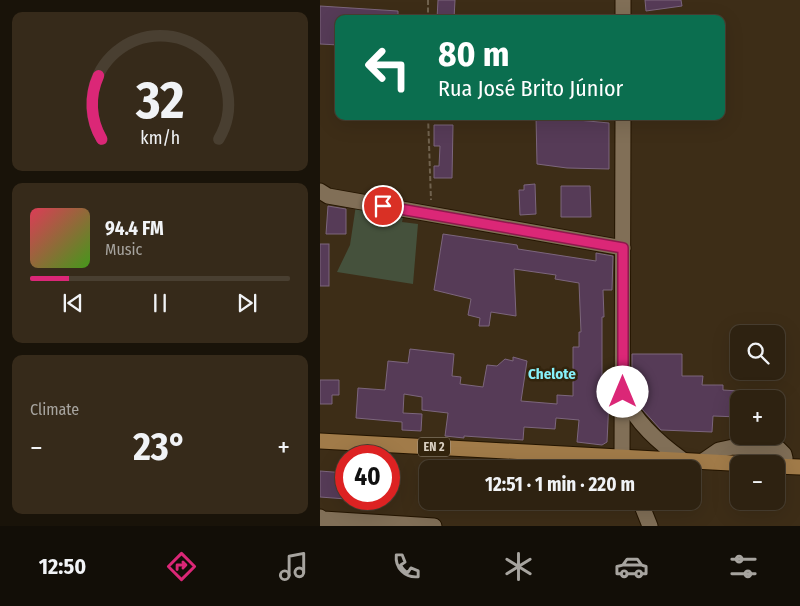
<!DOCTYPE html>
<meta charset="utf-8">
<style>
:root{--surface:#2e2211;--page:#362a1a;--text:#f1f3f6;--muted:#a7a49f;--line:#493f31;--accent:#db2777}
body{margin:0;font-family:"Fira Sans Condensed",sans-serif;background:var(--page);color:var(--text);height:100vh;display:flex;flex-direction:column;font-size:19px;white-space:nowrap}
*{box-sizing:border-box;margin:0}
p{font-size:16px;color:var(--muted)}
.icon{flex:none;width:28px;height:28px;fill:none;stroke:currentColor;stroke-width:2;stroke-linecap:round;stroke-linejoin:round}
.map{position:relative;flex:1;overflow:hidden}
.side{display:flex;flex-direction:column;gap:12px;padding:12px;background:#191309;width:320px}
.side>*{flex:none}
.top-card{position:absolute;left:15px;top:15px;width:390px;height:105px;border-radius:10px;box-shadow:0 5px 20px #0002,0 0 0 1px var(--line);background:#0b6e4f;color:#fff;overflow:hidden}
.tools{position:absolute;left:410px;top:325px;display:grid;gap:10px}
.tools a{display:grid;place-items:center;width:55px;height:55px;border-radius:10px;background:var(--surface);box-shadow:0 5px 20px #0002,0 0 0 1px var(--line);font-size:25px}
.speed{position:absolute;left:15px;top:445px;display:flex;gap:10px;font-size:25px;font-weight:700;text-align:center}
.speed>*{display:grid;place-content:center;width:65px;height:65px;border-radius:50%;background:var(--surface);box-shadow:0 5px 20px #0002,0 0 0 1px var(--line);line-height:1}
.speed .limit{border:8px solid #d22;background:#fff;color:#111}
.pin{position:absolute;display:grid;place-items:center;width:42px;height:42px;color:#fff;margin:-21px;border:2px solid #fff;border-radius:50%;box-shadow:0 1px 5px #0007}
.me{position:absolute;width:55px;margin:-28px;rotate:0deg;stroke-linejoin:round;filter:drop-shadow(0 0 4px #0008)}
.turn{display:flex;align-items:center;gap:18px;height:105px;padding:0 20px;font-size:22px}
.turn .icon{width:65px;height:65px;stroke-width:2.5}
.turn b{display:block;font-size:35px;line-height:42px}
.big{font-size:38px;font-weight:700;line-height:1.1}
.side .tile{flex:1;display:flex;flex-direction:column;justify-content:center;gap:8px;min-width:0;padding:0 18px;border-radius:10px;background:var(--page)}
.side .dial{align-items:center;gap:0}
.dial svg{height:130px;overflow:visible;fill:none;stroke:var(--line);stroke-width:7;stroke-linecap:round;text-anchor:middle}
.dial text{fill:var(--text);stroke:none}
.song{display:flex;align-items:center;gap:15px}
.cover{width:60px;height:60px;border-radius:8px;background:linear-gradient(135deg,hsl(350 70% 55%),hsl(100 70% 35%))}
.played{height:5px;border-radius:2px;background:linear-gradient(90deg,var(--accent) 15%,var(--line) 15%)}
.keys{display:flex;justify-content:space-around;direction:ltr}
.heat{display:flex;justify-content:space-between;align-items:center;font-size:28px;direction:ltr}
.trip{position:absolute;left:99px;top:460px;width:282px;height:50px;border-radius:10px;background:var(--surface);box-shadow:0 5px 20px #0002,0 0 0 1px var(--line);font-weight:700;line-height:50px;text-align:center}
.tabs{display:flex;height:80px;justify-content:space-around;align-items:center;background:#120e07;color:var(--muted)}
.tabs .icon{width:35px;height:35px}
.tabs .selected{color:var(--accent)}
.tabs b{font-size:22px;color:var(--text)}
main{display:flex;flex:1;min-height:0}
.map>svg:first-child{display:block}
</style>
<main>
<section class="side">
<div class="tile dial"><svg viewBox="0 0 100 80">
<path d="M14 69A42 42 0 1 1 86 69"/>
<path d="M14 69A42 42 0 0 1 12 30" stroke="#db2777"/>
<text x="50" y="56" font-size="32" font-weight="700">32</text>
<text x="50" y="72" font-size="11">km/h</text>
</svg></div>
<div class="tile">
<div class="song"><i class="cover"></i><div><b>94.4 FM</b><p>Music</p></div></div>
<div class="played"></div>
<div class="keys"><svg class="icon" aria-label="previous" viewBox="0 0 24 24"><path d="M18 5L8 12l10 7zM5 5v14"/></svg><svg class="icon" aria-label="pause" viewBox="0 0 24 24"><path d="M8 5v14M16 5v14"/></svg><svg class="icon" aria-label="next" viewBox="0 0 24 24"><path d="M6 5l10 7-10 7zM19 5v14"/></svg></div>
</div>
<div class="tile"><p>Climate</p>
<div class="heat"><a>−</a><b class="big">23°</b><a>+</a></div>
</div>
</section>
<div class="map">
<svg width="480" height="526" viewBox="0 0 480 526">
<rect width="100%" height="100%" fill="#3d2d17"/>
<!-- green -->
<polygon fill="#45513c" points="36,205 84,213 82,222 98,224 93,284 17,272 30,245"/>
<!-- building -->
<g fill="#563b57" stroke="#7c667d">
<polygon points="118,0 135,0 134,19 117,19"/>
<polygon points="325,0 361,0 362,6 326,11"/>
<polygon points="0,6 78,11 78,19 19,19 19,45 0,44"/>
<polygon points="216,116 289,123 289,169 247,168 217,164"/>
<polygon points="114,125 133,125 132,178 114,178 114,166 119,166 120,146 114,146"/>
<polygon points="215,184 216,214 200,215 199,190 204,190 204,185"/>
<polygon points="241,186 270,186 271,217 241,217"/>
<polygon points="8,206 26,209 26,234 6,234"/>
<polygon points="123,234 197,245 198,249 276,261 276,253 293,256 292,290 283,290 284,317 282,317 282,400 289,400 287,442 282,445 257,442 259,420 236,418 235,429 204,427 203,440 144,436 144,438 125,436 128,413 102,410 102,397 84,394 83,413 102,414 101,431 82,430 82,422 36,418 38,388 65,390 68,361 88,363 90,349 134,354 132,376 141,377 140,384 163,387 167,365 177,366 185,359 193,361 193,357 207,361 201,401 237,404 237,395 253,396 253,347 259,347 259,332 261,332 259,283 235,279 236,275 194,269 196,316 171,312 169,326 159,326 160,318 148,315 151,299 114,290"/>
<rect x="0" y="244" width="9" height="42"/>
<polygon points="312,354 362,354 362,376 383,376 382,385 403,385 403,390 419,391 419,417 393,416 392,432 341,430 322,409 312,391"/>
<polygon points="0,380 19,380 19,395 12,395 12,404 0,404"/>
<polygon points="0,471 26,473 26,499 0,497"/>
</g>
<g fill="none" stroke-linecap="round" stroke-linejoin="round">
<!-- minor casing -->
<g stroke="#241501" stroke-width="17">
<g id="minor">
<polyline points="303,0 303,19"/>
<polyline points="303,116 302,458 306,469"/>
<polyline points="0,191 8,196 303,248"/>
<path d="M 304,396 C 316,423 339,443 363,460"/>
<polyline points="383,461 399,450 413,447 458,448 464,454 465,458 458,466"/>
<polyline points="320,501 330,526"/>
<polyline points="0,517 3,519 114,526"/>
</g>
</g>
<!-- major casing -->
<g stroke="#241501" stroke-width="17">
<g id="major">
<polyline points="0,441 429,464"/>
<polyline points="456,466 480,467"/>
</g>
</g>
<!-- path -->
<g stroke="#70624e" stroke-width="2" stroke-dasharray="5 2.5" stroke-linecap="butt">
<polyline points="108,0 108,19"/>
<polyline points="108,116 111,200"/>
</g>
<!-- minor -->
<use href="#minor" stroke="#816f57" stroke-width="15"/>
<!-- major -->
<use href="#major" stroke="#a17b49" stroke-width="15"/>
</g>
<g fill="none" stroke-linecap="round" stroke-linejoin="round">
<!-- route casing -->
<g stroke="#8e194d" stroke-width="12">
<polyline id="route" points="63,206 303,248 303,392"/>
</g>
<!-- route -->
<use href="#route" stroke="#db2777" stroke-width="9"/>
</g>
<g text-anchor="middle" stroke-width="5" stroke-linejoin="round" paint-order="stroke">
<!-- shield labels -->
<rect fill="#33240d" stroke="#a89c8c" stroke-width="1" x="98" y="437.5" width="32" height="19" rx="4"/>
<g font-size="12" font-weight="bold" fill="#dad0c2">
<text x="114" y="451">EN 2</text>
</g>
<!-- neighbourhood labels -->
<g font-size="15" font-weight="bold" fill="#86f1fa" stroke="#33240d">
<text x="232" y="379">Chelote</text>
</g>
</g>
</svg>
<div class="tools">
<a><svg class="icon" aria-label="search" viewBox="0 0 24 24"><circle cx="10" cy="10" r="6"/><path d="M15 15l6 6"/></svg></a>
<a>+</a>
<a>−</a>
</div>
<div class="speed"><div class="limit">40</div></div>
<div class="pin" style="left:63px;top:206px;background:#d93025"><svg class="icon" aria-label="arrive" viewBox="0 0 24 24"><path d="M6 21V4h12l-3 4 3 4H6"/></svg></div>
<svg class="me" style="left:303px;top:392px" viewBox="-20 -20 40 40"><circle r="19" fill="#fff"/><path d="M0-13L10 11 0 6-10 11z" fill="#db2777"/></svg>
<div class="trip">12:51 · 1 min · 220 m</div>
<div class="top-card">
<div class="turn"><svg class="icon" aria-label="left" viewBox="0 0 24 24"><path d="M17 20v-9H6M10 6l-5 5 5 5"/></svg><div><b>80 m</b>Rua José Brito Júnior</div></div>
</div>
</div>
</main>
<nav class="tabs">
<b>12:50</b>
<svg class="icon selected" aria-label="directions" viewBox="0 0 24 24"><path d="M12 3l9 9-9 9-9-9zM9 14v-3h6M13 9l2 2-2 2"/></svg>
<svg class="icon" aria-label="music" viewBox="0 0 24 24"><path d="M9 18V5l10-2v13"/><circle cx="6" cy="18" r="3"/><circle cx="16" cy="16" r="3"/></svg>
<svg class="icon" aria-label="phone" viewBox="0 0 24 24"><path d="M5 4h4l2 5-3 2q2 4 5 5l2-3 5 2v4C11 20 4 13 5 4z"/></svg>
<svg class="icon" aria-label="climate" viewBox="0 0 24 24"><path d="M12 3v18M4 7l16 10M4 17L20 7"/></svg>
<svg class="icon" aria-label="car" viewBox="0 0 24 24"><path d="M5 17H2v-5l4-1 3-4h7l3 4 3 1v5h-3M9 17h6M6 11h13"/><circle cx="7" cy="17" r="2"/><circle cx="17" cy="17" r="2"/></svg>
<svg class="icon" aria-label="filters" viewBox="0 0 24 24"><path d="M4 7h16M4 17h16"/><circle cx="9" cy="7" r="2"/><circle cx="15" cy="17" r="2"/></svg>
</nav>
